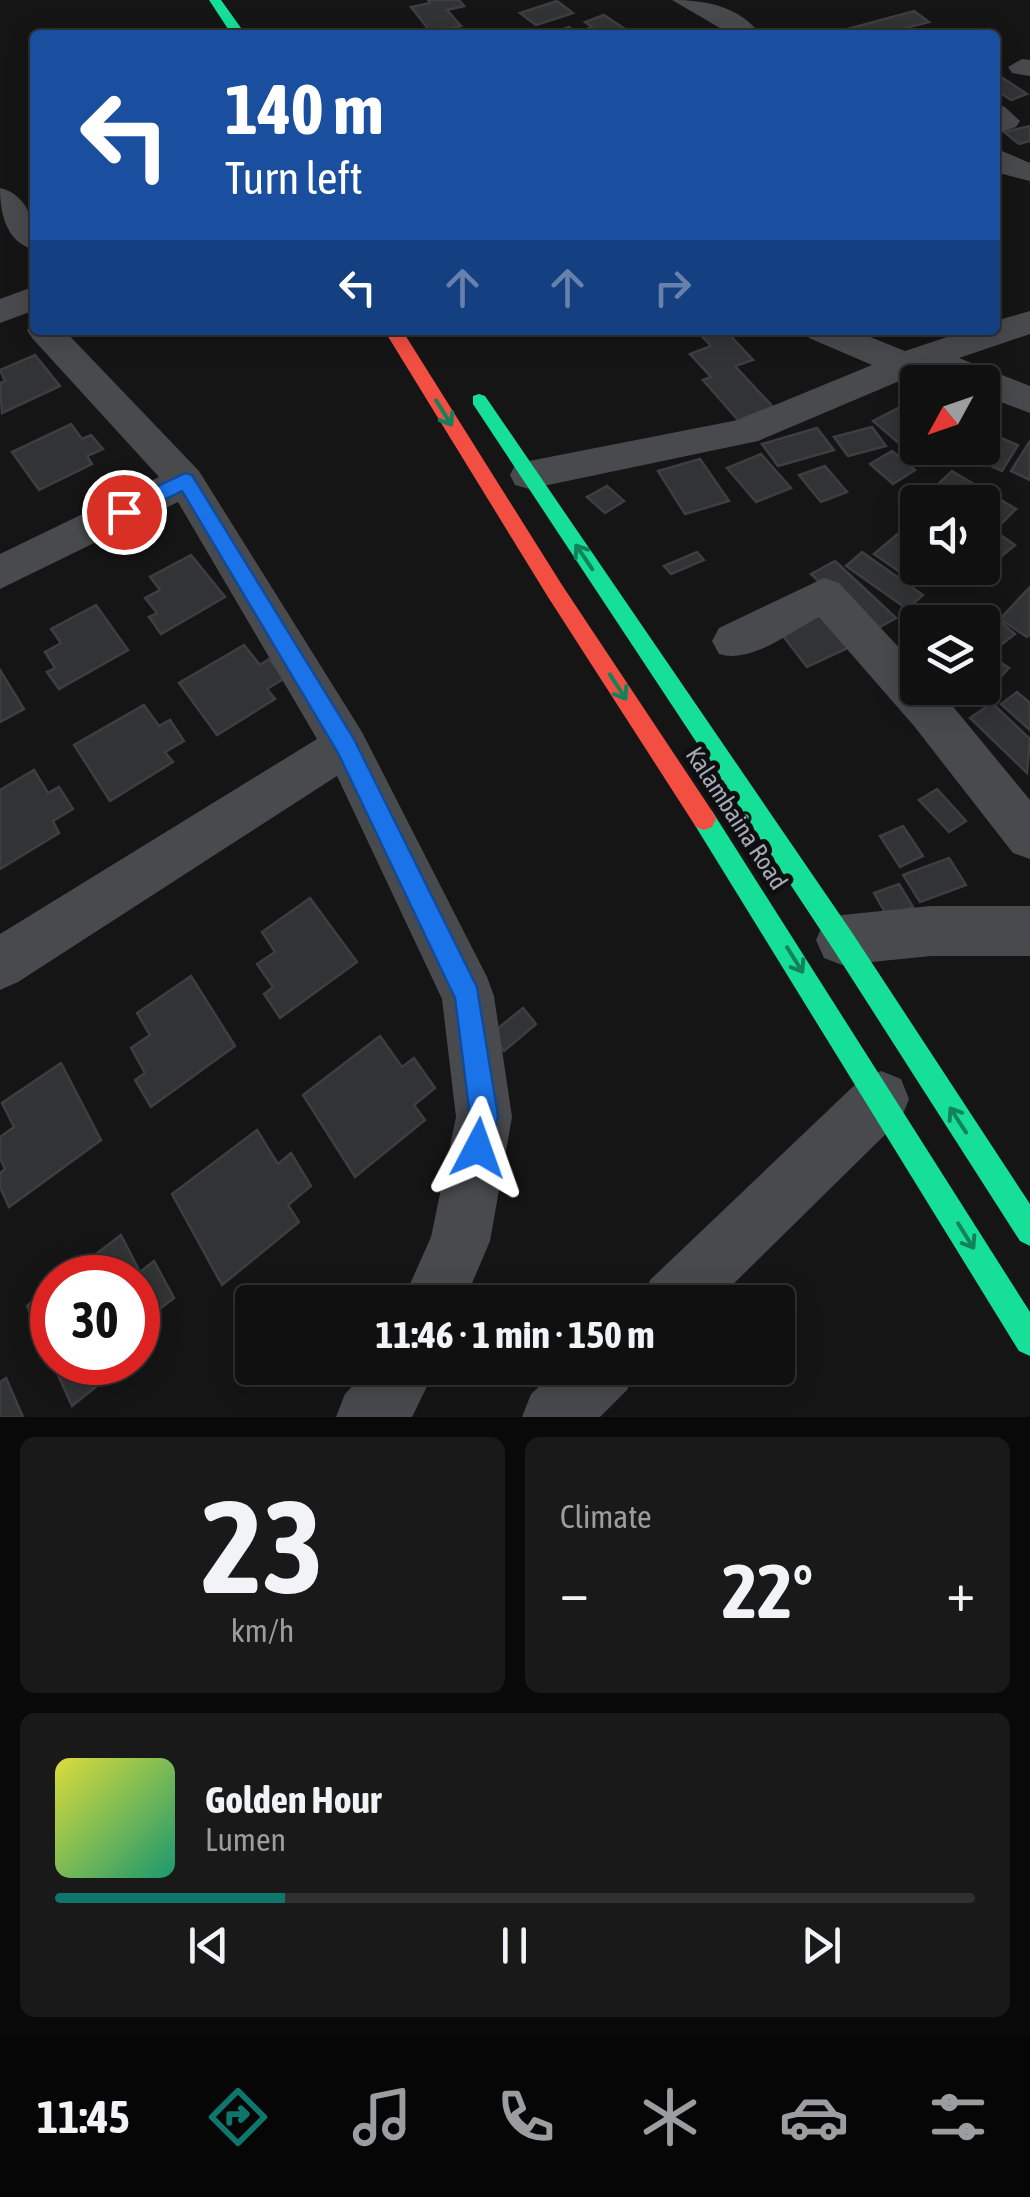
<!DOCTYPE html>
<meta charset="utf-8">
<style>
:root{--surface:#101010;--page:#191919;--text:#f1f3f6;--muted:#9c9d9f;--line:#303030;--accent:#0f766e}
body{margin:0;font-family:"Asap Condensed",sans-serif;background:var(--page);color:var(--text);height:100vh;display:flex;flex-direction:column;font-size:38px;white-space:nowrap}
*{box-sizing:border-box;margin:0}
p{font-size:32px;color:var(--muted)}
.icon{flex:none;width:55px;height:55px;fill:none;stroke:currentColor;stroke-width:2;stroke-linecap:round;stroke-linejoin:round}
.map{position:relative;height:1417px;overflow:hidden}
.panel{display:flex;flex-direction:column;gap:20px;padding:20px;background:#090909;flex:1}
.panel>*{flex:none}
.guide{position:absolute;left:30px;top:30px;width:970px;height:305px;border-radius:10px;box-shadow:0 5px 25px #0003,0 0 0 2px var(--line);background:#1a4fa0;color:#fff;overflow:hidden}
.needle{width:65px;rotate:230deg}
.tools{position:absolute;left:900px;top:365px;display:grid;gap:20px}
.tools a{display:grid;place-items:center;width:100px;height:100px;border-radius:10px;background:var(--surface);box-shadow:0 5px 25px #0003,0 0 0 2px var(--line);font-size:50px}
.speed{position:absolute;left:30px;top:1255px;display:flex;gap:20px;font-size:50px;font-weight:700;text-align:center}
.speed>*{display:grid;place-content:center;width:130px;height:130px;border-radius:50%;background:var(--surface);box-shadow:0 5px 25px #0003,0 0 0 2px var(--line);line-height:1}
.speed .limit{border:15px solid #d22;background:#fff;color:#111}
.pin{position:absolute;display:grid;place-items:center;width:85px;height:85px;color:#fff;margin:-42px;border:5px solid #fff;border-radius:50%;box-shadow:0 2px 10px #0007}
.me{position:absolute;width:110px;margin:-55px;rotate:4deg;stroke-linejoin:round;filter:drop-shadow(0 0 8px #0008)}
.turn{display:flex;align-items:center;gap:35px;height:210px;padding:0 30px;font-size:45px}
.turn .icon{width:130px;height:130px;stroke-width:2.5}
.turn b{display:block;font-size:70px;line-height:85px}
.lanes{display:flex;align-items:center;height:95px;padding:0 30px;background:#0003;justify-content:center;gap:50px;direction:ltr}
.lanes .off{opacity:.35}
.big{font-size:75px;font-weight:700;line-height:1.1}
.panel .widget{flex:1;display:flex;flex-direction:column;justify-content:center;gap:15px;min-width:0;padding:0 35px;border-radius:15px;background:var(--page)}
.panel .dial{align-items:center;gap:0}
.dial b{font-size:130px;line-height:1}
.song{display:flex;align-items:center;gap:30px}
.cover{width:120px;height:120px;border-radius:15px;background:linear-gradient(135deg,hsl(60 70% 55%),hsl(160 70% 35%))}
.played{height:10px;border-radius:5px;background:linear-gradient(90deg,var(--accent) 25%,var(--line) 25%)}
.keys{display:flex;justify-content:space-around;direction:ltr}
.heat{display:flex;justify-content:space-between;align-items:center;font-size:55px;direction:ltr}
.panel .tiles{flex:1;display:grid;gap:20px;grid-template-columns:1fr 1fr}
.widget:last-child{grid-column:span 2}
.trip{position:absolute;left:235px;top:1285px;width:560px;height:100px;border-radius:10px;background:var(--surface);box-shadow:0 5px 25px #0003,0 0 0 2px var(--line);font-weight:700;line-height:100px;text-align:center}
.menu{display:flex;height:160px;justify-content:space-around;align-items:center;background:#060606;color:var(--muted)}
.menu .icon{width:70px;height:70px}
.menu .current{color:var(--accent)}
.menu b{font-size:45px;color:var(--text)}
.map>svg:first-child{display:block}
</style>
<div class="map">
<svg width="1030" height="1417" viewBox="0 0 1030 1417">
<rect width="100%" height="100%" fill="#151515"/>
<!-- building -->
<g fill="#323335" stroke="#3e3e41" stroke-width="2.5">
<polygon points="428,0 459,0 464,6 447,10 461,26 443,30 447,35 433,35 411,7 430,3"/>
<polygon points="557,1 573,13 536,25 520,13"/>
<polygon points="914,11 929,22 879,35 846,35 840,31"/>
<polygon points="604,15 634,35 565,35 559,31 569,27 577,33 592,27 585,22"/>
<polygon points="995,73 1027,94 1011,100 995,89"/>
<polygon points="1030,126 1030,141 1019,144 1004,132"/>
<polygon points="696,330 725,330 753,360 735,366 773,407 738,420 703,380 711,377 690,354 711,346"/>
<polygon points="35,355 60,386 2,413 0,383 5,381 0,370"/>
<polygon points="912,401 918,406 918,436 901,445 873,421"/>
<polygon points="71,424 82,439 91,435 103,449 87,456 92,464 39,490 12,452"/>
<polygon points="872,427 886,446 848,456 834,437"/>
<polygon points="817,428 834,450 778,466 762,444"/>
<polygon points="982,430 1018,445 1002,471 961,453 964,448 982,448"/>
<polygon points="1030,441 1030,480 1011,471"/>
<polygon points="892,451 915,470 893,484 870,464"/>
<polygon points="761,454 791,488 756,502 727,468"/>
<polygon points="700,459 729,501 685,514 658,471"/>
<polygon points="825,466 847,492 821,502 799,475"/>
<polygon points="952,471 1016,509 998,527 982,517 982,502 959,502 934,488"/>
<polygon points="607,486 624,501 605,513 587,497"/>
<polygon points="912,522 918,526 918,550 909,556 918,568 907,577 874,554"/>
<polygon points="992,529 1015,545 991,565 982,559 982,536"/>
<polygon points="697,552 704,560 671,574 664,566"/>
<polygon points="862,552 923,595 907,609 846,566"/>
<polygon points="191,555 225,597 161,634 149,617 157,613 145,598 160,590 150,577"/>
<polygon points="835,561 896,618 871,632 811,574"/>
<polygon points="1030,587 1030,634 1027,637 1000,619"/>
<polygon points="96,605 128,650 59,689 47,672 55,668 45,652 61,643 51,629"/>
<polygon points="823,614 850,647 807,667 780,632"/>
<polygon points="998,620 1015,634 993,651 982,643 982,632"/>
<polygon points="244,645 260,665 269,659 285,678 267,689 275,699 217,735 179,683"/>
<polygon points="982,650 1009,668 976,703 953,688 982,688"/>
<polygon points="0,670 24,709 0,722"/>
<polygon points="1017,692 1030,703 1030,730 1001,704"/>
<polygon points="992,703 1030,739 1027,773 970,718"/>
<polygon points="144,705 159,726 170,720 184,741 165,752 173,762 110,801 74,745"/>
<polygon points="34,770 48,793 59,787 73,809 53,821 59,833 0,869 0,790"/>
<polygon points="937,789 966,821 949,832 919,800"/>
<polygon points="903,826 923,856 900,867 880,836"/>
<polygon points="949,858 966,885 920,902 903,875"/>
<polygon points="899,884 913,907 887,916 874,893"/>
<polygon points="310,898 357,962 280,1018 264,994 273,987 257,964 275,952 262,932"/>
<polygon points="191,976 235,1046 151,1107 135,1080 145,1073 131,1048 150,1035 137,1013"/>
<polygon points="523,1008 536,1024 504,1051 491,1034"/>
<polygon points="380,1036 402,1067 414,1058 435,1088 414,1105 425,1120 355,1177 303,1095"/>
<polygon points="61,1063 101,1140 9,1207 0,1187 0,1173 5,1169 0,1158 0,1137 14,1127 2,1103"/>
<polygon points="257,1130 278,1164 291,1153 311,1186 288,1205 299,1222 222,1285 172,1194"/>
<polygon points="121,1235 140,1272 154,1261 174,1298 148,1318 158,1337 138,1354 138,1278 65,1278"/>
<polygon points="52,1287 52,1362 127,1362 72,1406 27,1306"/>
<polygon points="6,1378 23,1417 0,1417 0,1382"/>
</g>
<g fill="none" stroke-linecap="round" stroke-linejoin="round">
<!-- street -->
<g fill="#494a4e" fill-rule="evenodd">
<path d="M 672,0 C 706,0 739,6 761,35 L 732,35 Z"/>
<polygon points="1022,59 1030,60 1030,76 1012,73 1008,67"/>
<polygon points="995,104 1005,107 1020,121 1016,127 995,134"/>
<polygon points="995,148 1030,163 1030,181 995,172"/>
<path d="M 0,188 C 29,195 35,224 35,250 C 6,243 0,213 0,188 Z"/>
<polygon points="35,286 35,310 0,323 0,299"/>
<polygon points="1030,311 1030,334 959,358 1030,386 1030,413 982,395 982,382 952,382 923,371 758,441 529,489 515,485 510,475 515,465 529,461 738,420 872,365 809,338 804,330 853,330 905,351 968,330 995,330 995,321"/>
<polygon points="35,321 35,330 64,330 199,471 362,732 487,977 494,996 512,1117 490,1241 464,1302 402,1302 431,1237 456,1117 442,999 337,776 18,982 0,990 0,934 317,739 178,502 0,589 0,554 159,477 32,338 27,330"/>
<path d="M 824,578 L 839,583 L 918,668 L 918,688 L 936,688 L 946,698 L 1030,800 L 1030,859 L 1013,853 L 914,726 L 819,617 C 790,632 751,664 719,654 L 712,641 L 719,628 Z"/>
<polygon points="931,906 1030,906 1030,956 931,956 842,965 824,958 816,940 824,922 842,915"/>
<polygon points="881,1071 901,1079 909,1099 901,1119 715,1302 642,1302 650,1280 861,1079"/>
<polygon points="370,1368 436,1368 412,1417 336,1417 345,1394"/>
<polygon points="560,1368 637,1368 627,1390 600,1417 522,1417 531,1394"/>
</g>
<!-- fast -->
<g fill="#16e098" fill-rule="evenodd">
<polygon points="209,0 221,0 246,35 232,35"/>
<polygon points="479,394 485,396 851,931 1030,1204 1030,1246 1020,1241 833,949 473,404 473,396"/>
<polygon points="704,808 712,811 1030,1312 1030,1356 1019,1351 696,827 692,819 696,811"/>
</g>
<!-- jam -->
<polygon fill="#f24e42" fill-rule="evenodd" points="384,330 402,330 562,585 712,811 716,819 712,827 704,830 696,827 548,597"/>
</g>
<!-- one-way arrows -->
<defs><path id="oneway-shaft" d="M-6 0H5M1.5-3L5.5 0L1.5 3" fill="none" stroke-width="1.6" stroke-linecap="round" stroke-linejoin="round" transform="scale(2.5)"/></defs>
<g stroke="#13825b">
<use href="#oneway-shaft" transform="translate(444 413) rotate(58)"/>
<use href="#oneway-shaft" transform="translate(584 557) rotate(-124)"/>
<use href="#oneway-shaft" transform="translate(618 687) rotate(57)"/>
<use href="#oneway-shaft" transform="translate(795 960) rotate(58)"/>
<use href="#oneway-shaft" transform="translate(958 1120) rotate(-123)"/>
<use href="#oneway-shaft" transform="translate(966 1236) rotate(58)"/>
</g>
<!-- route -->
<polygon fill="#1a73e8" stroke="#114b97" stroke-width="2.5" points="185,473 192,475 354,739 477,987 498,1116 488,1158 478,1162 468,1158 464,1148 470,1116 455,998 338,753 182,491 124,519 113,512 116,506"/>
<g text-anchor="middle" stroke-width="10" stroke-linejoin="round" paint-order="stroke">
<!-- street labels -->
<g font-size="25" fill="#a6a9b6" stroke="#0f0f11">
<text transform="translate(737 818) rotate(57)" y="9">Kalambaina Road</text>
</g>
</g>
</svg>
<div class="tools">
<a><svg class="needle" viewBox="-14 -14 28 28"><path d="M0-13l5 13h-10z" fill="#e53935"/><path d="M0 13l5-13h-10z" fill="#9c9d9f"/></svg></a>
<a><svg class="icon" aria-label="sound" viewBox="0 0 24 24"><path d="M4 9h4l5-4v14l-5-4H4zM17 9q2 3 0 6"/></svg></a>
<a><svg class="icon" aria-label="layers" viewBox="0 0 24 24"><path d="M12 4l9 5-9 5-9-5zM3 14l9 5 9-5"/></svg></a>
</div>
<div class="speed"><div class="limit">30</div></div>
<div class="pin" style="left:124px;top:512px;background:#d93025"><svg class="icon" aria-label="arrive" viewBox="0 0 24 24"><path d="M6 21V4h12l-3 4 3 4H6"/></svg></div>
<svg class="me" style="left:478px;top:1148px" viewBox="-20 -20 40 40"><path d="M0-17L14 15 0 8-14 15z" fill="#1a73e8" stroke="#fff" stroke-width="4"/></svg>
<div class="trip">11:46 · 1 min · 150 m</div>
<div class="guide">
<div class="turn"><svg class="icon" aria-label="left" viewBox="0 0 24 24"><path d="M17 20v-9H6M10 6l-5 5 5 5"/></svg><div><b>140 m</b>Turn left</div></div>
<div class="lanes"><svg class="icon" aria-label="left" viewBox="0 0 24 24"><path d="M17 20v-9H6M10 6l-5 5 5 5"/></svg><svg class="icon off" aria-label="ahead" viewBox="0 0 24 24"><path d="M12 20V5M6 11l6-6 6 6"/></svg><svg class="icon off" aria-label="ahead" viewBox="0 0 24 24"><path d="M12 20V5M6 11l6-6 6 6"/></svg><svg class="icon off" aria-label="right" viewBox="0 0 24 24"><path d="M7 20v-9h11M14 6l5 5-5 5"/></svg></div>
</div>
</div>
<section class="panel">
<div class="tiles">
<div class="widget dial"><b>23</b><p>km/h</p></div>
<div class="widget"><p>Climate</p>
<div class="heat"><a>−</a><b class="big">22°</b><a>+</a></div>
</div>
<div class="widget">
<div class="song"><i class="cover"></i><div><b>Golden Hour</b><p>Lumen</p></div></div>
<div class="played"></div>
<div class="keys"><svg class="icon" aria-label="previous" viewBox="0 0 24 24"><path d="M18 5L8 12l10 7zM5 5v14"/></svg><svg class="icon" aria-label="pause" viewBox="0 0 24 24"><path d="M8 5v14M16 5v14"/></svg><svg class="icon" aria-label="next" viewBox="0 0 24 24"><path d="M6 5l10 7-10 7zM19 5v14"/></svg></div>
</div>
</div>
</section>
<nav class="menu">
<b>11:45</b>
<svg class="icon current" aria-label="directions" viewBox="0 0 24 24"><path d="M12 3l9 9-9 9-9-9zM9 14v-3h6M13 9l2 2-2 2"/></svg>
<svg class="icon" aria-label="music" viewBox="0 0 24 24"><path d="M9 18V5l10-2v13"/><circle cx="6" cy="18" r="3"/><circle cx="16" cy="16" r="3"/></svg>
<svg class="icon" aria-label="phone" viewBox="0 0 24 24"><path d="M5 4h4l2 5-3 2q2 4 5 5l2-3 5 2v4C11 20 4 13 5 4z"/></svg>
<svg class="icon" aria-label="climate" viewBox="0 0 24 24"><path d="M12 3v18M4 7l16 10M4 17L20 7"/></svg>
<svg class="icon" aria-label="car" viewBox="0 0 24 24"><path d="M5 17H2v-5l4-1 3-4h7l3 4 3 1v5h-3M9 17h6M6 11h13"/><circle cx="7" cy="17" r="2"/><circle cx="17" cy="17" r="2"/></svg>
<svg class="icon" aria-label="filters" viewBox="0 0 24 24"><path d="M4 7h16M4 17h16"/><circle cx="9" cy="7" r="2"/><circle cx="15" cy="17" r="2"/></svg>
</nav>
